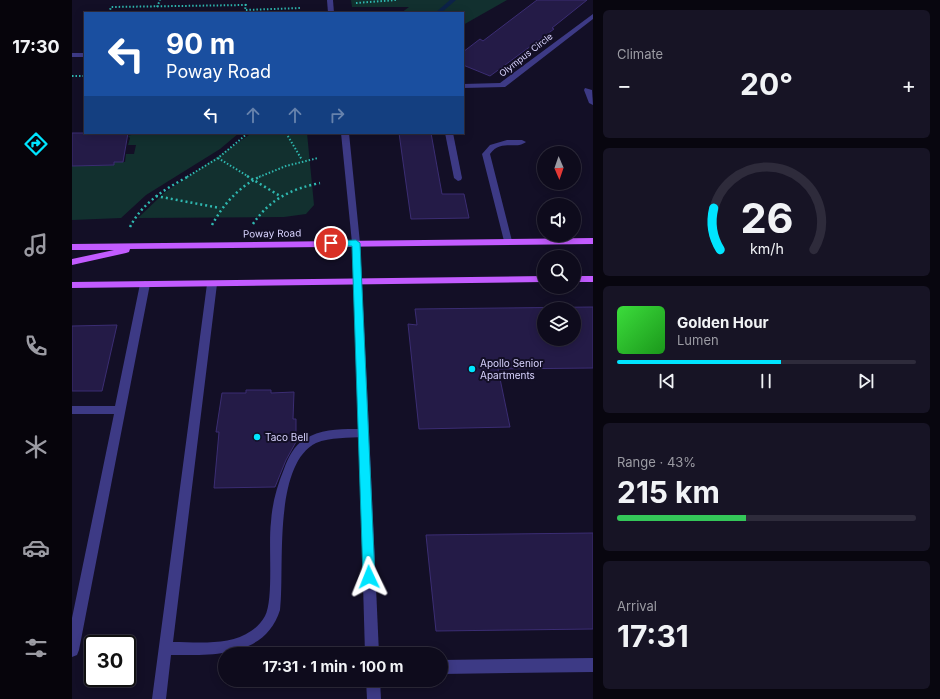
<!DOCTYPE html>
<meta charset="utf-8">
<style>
:root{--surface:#0e0b1c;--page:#171425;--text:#f1f3f6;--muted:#9b9ba3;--line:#2e2b3b;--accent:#00e5ff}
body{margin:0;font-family:Inter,sans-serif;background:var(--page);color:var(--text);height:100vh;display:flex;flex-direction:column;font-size:15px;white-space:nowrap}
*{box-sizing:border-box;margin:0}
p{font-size:13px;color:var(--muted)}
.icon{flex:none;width:22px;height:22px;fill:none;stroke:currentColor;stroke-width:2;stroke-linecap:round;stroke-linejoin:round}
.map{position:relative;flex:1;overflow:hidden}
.panel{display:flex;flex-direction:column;gap:10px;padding:10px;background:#08060f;width:347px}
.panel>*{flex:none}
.hud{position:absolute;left:12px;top:12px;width:380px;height:122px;border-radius:0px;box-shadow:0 2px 10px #0003,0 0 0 1px var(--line);background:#1a4fa0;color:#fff;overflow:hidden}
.needle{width:26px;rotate:178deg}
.fabs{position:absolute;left:465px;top:146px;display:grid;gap:8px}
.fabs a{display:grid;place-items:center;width:44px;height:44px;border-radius:50%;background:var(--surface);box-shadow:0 2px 10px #0003,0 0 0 1px var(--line);font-size:20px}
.speed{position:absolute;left:12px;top:635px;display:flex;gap:8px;font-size:20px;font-weight:700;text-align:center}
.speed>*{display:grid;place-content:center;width:52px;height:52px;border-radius:50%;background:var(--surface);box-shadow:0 2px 10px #0003,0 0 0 1px var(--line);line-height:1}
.speed .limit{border:2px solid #111;border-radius:6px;background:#fff;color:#111}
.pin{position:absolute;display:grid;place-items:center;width:34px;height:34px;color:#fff;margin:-17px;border:2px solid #fff;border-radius:50%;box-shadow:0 1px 4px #0007}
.me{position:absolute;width:44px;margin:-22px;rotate:358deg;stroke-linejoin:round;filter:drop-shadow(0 0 3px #0008)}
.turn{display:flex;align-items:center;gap:14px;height:84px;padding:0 16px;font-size:18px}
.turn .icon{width:52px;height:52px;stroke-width:2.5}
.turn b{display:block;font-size:28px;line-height:34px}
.lanes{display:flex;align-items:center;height:38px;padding:0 16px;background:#0003;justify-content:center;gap:20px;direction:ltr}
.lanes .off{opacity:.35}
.big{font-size:30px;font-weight:700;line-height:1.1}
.panel .widget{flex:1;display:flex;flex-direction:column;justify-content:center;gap:6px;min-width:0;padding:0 14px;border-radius:6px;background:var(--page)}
.panel .dial{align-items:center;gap:0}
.dial svg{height:104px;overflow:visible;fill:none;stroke:var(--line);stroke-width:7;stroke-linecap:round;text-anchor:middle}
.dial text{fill:var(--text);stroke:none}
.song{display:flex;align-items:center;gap:12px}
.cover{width:48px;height:48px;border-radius:6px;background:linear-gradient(135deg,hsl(120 70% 55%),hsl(120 70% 35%))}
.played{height:4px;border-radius:2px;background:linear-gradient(90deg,var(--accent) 55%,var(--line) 55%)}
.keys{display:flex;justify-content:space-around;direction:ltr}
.heat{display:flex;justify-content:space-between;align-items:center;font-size:22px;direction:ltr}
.charge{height:6px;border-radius:3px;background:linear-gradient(90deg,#34c759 43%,var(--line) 0)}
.trip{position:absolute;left:146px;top:647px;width:230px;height:40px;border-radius:20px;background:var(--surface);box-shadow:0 2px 10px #0003,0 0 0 1px var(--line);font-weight:700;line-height:40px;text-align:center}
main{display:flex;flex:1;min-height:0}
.dock{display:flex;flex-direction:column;width:72px;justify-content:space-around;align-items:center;background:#06040b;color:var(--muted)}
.dock .icon{width:28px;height:28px}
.dock .active{color:var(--accent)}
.dock b{font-size:18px;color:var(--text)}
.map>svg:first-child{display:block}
</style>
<main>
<nav class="dock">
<b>17:30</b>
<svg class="icon active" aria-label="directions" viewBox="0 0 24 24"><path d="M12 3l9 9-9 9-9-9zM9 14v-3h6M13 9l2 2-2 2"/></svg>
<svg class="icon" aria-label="music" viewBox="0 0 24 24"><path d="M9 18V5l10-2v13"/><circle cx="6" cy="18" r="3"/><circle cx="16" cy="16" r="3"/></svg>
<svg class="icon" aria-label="phone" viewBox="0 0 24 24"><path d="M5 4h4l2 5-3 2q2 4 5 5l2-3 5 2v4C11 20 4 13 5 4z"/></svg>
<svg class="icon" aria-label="climate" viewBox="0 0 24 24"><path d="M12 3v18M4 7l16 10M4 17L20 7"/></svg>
<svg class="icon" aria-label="car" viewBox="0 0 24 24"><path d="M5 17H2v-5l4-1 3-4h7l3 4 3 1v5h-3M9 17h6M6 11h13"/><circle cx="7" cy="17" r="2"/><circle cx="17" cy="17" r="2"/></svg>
<svg class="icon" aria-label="filters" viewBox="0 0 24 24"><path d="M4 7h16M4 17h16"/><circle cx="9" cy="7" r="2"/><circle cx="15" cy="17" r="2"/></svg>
</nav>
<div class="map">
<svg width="521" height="699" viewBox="0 0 521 699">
<rect width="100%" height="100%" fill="#130f26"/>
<!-- green -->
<g fill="#12302f">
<polygon points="279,0 435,0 391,25 391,13 329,13 337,7 280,7"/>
<polygon points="66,133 167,133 148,149 74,195 49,218 0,220 0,166 42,165 42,162 53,162 54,154 62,154 64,145 56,145 58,138 56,136"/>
<polygon points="180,133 235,133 242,205 234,214 212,217 66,218 92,193"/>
</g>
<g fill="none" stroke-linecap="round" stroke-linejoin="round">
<!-- stream -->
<polygon fill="#0c2248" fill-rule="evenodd" points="378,0 384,0 369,13 363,13"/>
</g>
<!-- building -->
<g fill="#241b47" stroke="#3b2d73" fill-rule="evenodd">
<polygon points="465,0 515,0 480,28 482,29 418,76 391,65 391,52 408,39 411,41"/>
<polygon points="0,133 56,133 51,162 42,162 42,165 0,166"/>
<polygon points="327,133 359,133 370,194 392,194 397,218 339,219"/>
<path d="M 521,307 L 521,368 L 426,369 L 438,427 L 347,429 L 336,324 L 345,325 L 343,309 ZM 472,309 L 502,309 L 502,339 L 472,339 Z"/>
<polygon points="45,325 30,391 0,391 0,326"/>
<polygon points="174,390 199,390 199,393 222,392 221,419 224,419 224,442 214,460 203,487 142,488 147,432 144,432 150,393 174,393"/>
<polygon points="521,533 521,629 364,631 354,535"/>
</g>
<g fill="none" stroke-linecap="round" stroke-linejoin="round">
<!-- path-far1 -->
<g stroke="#2fb8b0" stroke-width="2" stroke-dasharray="1.5 2" stroke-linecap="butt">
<polyline points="284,3 324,0"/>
<polyline points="174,4 173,10 229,8"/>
<polyline points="85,7 88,0"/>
<polyline points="37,13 39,7 174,5"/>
<polyline points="0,76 13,76"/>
<polyline points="214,133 230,160"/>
<polyline points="146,158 177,177"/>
<polyline points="115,177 146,158 176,133"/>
<polyline points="187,177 214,166 246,158"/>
</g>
<!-- path -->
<g stroke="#2fb8b0" stroke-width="2.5" stroke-dasharray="2 3" stroke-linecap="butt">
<polyline points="175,176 208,196"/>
<polyline points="84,196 148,208"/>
<path d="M 181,224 C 198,199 219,189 248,183"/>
<path d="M 140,225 C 152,203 167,187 189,176"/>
<path d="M 58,227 C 71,202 93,189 117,176"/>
</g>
<!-- service -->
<g fill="#3d3a85" fill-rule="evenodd">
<rect x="0" y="53" width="13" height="4"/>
<path d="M 435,140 L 450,140 L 454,142 C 444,150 429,139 418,154 L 440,241 L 436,244 L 432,241 L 410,154 L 418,145 Z"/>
<polygon points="73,281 78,284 7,650 5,655 0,657 0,618 42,414 0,414 0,406 43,406 68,284"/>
<path d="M 140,281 L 145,284 L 101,642 C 125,642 158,646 179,631 C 184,628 190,622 193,616 C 202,599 196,544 199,522 C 200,504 205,486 212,469 C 216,458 222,445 233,439 C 250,428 272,429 292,429 L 296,430 L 297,433 L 296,436 L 292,437 C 277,438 258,437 244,443 C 200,465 213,570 208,610 C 193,658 140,655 99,655 L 94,699 L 80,699 L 135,284 Z"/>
<polygon points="521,658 521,672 369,674 369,660"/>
</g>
<!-- minor -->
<g fill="#3d3a85" fill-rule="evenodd">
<polygon points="521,14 521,19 433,87 391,88 391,84 428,83"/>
<polygon points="513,88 520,90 521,105 517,103 512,90"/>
<polygon points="373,133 381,133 390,178 389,180 386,181 382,178"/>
<polygon points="291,404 295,405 296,408 307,654 293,654 286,408 287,405"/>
<polygon points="294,680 308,680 309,699 295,699"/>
</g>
<!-- tertiary -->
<g fill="#3d3a85" fill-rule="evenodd">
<polygon points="255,0 261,0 262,13 256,13"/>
<polygon points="269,133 277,133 288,243 296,408 295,411 287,411 286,408 280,243"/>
</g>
<!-- primary -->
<g fill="#c25bff" fill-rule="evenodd">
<polygon points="521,238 521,244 58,249 57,252 54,253 0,265 0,259 42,250 0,250 0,244"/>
<polygon points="472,276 472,282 0,288 0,282"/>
<rect x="502" y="276" width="19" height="6"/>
</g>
</g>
<!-- route -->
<polygon fill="#00e5ff" stroke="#0095a6" points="284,240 288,243 303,577 301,581 297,582 293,581 291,577 280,246 259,246 255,243 259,241"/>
<!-- markers -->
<g fill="#00e5ff" stroke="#130f26" stroke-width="1.5">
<circle cx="400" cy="369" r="4"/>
<circle cx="185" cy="437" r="4"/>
</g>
<g text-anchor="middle" stroke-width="4" stroke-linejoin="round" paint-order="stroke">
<!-- far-street labels -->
<g font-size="9" fill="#d9d4ff" stroke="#130f26">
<text transform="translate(454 55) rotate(-38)" y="3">Olympus Circle</text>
</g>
<!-- street labels -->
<g font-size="10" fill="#d9d4ff" stroke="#130f26">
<text transform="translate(200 233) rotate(-1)" y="4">Poway Road</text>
</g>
<!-- poi labels -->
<g font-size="10" fill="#d9d4ff" stroke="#130f26" text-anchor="start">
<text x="408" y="367">Apollo Senior<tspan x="408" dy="12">Apartments</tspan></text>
<text x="193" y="441">Taco Bell</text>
</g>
</g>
</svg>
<div class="fabs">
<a><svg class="needle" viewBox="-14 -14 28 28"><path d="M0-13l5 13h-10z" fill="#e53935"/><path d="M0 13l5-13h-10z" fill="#9b9ba3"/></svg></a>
<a><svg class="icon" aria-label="sound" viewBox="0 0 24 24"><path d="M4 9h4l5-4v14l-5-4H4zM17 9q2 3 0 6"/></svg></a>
<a><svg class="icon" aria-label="search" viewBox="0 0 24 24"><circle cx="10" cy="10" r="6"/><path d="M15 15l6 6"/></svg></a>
<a><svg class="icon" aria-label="layers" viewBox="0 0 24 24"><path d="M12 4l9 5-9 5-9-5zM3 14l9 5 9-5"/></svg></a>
</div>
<div class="speed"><div class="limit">30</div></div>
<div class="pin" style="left:259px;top:243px;background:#d93025"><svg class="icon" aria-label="arrive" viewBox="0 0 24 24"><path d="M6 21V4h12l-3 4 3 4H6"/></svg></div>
<svg class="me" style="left:297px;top:577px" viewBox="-20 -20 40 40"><path d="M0-17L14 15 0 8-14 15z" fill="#00e5ff" stroke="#fff" stroke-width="4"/></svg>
<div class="trip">17:31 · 1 min · 100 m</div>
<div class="hud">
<div class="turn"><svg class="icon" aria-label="left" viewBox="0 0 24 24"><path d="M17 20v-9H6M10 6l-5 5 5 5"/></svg><div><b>90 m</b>Poway Road</div></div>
<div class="lanes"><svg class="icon" aria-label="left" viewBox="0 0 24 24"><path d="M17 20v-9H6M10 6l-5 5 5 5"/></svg><svg class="icon off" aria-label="ahead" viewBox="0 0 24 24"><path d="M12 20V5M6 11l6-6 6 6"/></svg><svg class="icon off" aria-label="ahead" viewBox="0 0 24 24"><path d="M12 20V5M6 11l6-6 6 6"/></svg><svg class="icon off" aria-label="right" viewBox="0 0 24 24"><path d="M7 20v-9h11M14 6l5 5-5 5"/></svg></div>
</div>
</div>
<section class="panel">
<div class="widget"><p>Climate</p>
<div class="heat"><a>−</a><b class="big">20°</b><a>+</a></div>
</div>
<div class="widget dial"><svg viewBox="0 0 100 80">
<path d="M14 69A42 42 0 1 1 86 69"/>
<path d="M14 69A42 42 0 0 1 9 37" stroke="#00e5ff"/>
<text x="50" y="56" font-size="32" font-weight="700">26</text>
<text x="50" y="72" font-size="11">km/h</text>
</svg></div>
<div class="widget">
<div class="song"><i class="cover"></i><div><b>Golden Hour</b><p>Lumen</p></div></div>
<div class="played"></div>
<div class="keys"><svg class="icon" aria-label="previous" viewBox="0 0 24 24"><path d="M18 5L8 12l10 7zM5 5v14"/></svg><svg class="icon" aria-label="pause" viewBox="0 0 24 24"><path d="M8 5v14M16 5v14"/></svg><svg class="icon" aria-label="next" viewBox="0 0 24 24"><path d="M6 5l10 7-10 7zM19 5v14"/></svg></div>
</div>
<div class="widget"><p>Range · 43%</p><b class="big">215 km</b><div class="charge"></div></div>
<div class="widget"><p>Arrival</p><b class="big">17:31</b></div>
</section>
</main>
